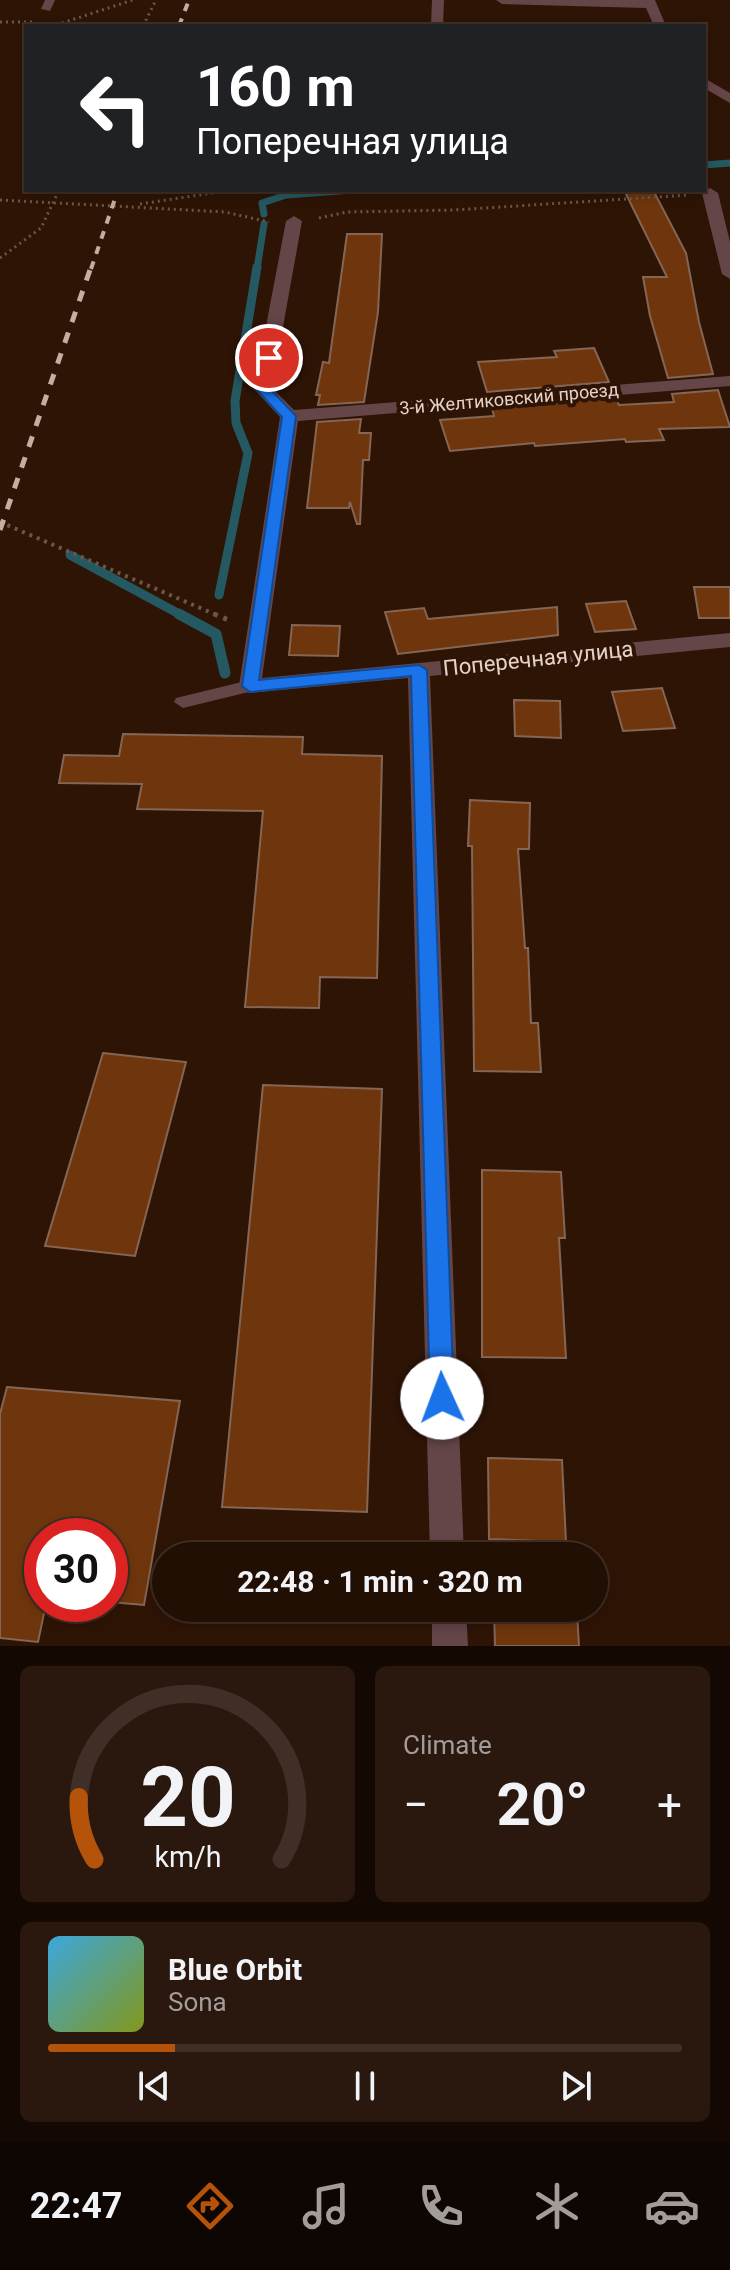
<!DOCTYPE html>
<meta charset="utf-8">
<style>
:root{--surface:#220f04;--page:#2a180e;--text:#f1f3f6;--muted:#a29c9a;--line:#3f2f26;--accent:#b45309}
body{margin:0;font-family:Roboto,sans-serif;background:var(--page);color:var(--text);height:100vh;display:flex;flex-direction:column;font-size:30px;white-space:nowrap}
*{box-sizing:border-box;margin:0}
p{font-size:26px;color:var(--muted)}
.icon{flex:none;width:44px;height:44px;fill:none;stroke:currentColor;stroke-width:2;stroke-linecap:round;stroke-linejoin:round}
.map{position:relative;height:1646px;overflow:hidden}
.drawer{display:flex;flex-direction:column;gap:20px;padding:20px;background:#130802;flex:1}
.drawer>*{flex:none}
.hud{position:absolute;left:24px;top:24px;width:682px;height:168px;border-radius:0px;box-shadow:0 4px 12px #0003,0 0 0 2px var(--line);background:#202124;color:#fff;overflow:hidden}
.speed{position:absolute;left:24px;top:1518px;display:flex;gap:16px;font-size:40px;font-weight:700;text-align:center}
.speed>*{display:grid;place-content:center;width:104px;height:104px;border-radius:50%;background:var(--surface);box-shadow:0 4px 12px #0003,0 0 0 2px var(--line);line-height:1}
.speed .limit{border:12px solid #d22;background:#fff;color:#111}
.pin{position:absolute;display:grid;place-items:center;width:68px;height:68px;color:#fff;margin:-34px;border:4px solid #fff;border-radius:50%;box-shadow:0 2px 8px #0007}
.me{position:absolute;width:88px;margin:-44px;rotate:358deg;stroke-linejoin:round;filter:drop-shadow(0 0 6px #0008)}
.turn{display:flex;align-items:center;gap:28px;height:168px;padding:0 40px;font-size:36px}
.turn .icon{width:104px;height:104px;stroke-width:2.5}
.turn b{display:block;font-size:56px;line-height:68px}
.big{font-size:60px;font-weight:700;line-height:1.1}
.drawer .widget{flex:1;display:flex;flex-direction:column;justify-content:center;gap:12px;min-width:0;padding:0 28px;border-radius:12px;background:var(--page)}
.drawer .dial{align-items:center;gap:0}
.dial svg{height:208px;overflow:visible;fill:none;stroke:var(--line);stroke-width:7;stroke-linecap:round;text-anchor:middle}
.dial text{fill:var(--text);stroke:none}
.song{display:flex;align-items:center;gap:24px}
.cover{width:96px;height:96px;border-radius:12px;background:linear-gradient(135deg,hsl(200 70% 55%),hsl(70 70% 35%))}
.played{height:8px;border-radius:4px;background:linear-gradient(90deg,var(--accent) 20%,var(--line) 20%)}
.keys{display:flex;justify-content:space-around;direction:ltr}
.heat{display:flex;justify-content:space-between;align-items:center;font-size:44px;direction:ltr}
.drawer .tiles{flex:1;display:grid;gap:20px;grid-template-columns:1fr 1fr}
.widget:last-child{grid-column:span 2}
.trip{position:absolute;left:152px;top:1542px;width:456px;height:80px;border-radius:40px;background:var(--surface);box-shadow:0 4px 12px #0003,0 0 0 2px var(--line);font-weight:700;line-height:80px;text-align:center}
.tabs{display:flex;height:128px;justify-content:space-around;align-items:center;background:#0e0602;color:var(--muted)}
.tabs .icon{width:56px;height:56px}
.tabs .active{color:var(--accent)}
.tabs b{font-size:36px;color:var(--text)}
.map>svg:first-child{display:block}
</style>
<div class="map">
<svg width="730" height="1646" viewBox="0 0 730 1646">
<rect width="100%" height="100%" fill="#2e1405"/>
<g fill="none" stroke-linecap="round" stroke-linejoin="round">
<!-- stream-far2 -->
<g stroke="#245962" stroke-width="7">
<polyline points="704,165 730,163"/>
<polyline points="264,214 262,203 286,195 353,190"/>
<polyline points="257,269 264,224"/>
</g>
<!-- stream-far1 -->
<g stroke="#245962" stroke-width="9">
<polyline points="70,555 183,616"/>
<polyline points="219,595 248,453 236,423 235,401 257,267"/>
</g>
<!-- stream -->
<polyline stroke="#245962" stroke-width="11" points="179,614 216,634 225,673"/>
</g>
<!-- building -->
<g fill="#6f360d" stroke="#856553" stroke-width="2">
<polygon points="624,190 653,190 686,253 699,322 713,374 668,378 650,316 643,277 667,277"/>
<polygon points="347,234 382,234 378,312 364,402 318,405 320,395 316,395 323,362 329,363"/>
<polygon points="594,348 609,382 487,392 478,362 557,357 554,351"/>
<polygon points="718,390 730,427 659,429 664,440 626,442 625,439 535,446 534,443 450,451 440,420 494,416 492,408 616,398 619,405 674,402 672,394"/>
<polygon points="361,419 359,433 371,433 369,460 363,460 360,524 357,524 350,502 349,508 307,508 317,422"/>
<polygon points="694,587 730,587 730,618 699,618"/>
<polygon points="626,601 636,629 595,632 586,604"/>
<polygon points="557,607 558,635 398,654 385,612 424,608 428,619"/>
<polygon points="292,625 340,626 338,656 289,655"/>
<polygon points="662,688 675,728 623,731 612,692"/>
<polygon points="514,700 560,701 561,738 515,736"/>
<polygon points="123,734 303,737 302,754 382,756 377,978 320,977 319,1008 245,1007 263,811 137,809 142,784 59,783 64,755 119,756"/>
<polygon points="470,800 530,803 529,849 518,849 525,948 528,948 531,1023 538,1023 541,1072 474,1071 472,846 468,846"/>
<polygon points="103,1053 186,1062 135,1256 45,1246"/>
<polygon points="263,1085 382,1089 367,1512 222,1507"/>
<polygon points="482,1170 561,1172 565,1238 559,1238 566,1358 482,1357"/>
<polygon points="7,1387 180,1401 144,1605 110,1602 110,1536 42,1536 42,1604 46,1604 38,1642 0,1638 0,1414"/>
<polygon points="488,1458 562,1460 566,1542 489,1539"/>
<polygon points="494,1610 577,1611 579,1646 495,1646"/>
</g>
<g fill="none" stroke-linecap="round" stroke-linejoin="round">
<!-- path-far2 -->
<g stroke="#6d5548" stroke-width="3" stroke-dasharray="2 4" stroke-linecap="butt">
<polyline points="0,22 32,22"/>
<polyline points="62,23 133,0"/>
<polyline points="143,26 156,0"/>
<polyline points="0,200 225,212 269,222"/>
<polyline points="140,204 232,190"/>
<polyline points="319,218 347,212 454,210 688,195"/>
<polyline points="0,258 41,228 59,190"/>
</g>
<!-- path-far1 -->
<polyline stroke="#6d5548" stroke-width="4" stroke-dasharray="3 5" stroke-linecap="butt" points="0,522 219,616"/>
<!-- path -->
<polyline stroke="#6d5548" stroke-width="5" stroke-dasharray="4 6" stroke-linecap="butt" points="214,614 231,621"/>
<!-- lane -->
<g fill="#644548" fill-rule="evenodd">
<polygon points="45,0 55,0 50,11 41,9"/>
<polygon points="250,680 257,682 259,686 257,690 183,708 174,702 176,698"/>
</g>
<!-- street -->
<g fill="#644548" fill-rule="evenodd">
<polygon points="432,0 444,0 443,26 431,26"/>
<polygon points="496,0 655,0 666,26 654,26 646,8 502,4"/>
<polygon points="704,78 730,93 730,103 704,88"/>
<polygon points="710,188 718,193 730,242 730,279 722,274 702,193"/>
<polygon points="294,216 302,221 272,388 294,410 730,376 730,386 298,421 262,678 730,633 730,647 430,676 464,1556 430,1556 408,678 250,693 242,691 239,686 280,417 254,389 286,221"/>
<polygon points="432,1608 466,1608 468,1646 432,1646"/>
</g>
<!-- rail-far1 -->
<g stroke="#c2aea3" stroke-width="4" stroke-dasharray="8 8" stroke-linecap="butt">
<polyline points="179,26 189,0"/>
<polyline points="91,269 118,190"/>
</g>
<!-- rail -->
<polyline stroke="#c2aea3" stroke-width="5" stroke-dasharray="11 11" stroke-linecap="butt" points="0,530 91,267"/>
</g>
<!-- route -->
<polygon fill="#1a73e8" stroke="#114b97" stroke-width="2" points="269,354 275,358 270,389 296,416 259,680 419,665 427,670 454,1398 451,1406 442,1409 433,1406 430,1398 411,676 250,692 242,686 282,417 256,389 262,358"/>
<g text-anchor="middle" stroke-width="8" stroke-linejoin="round" paint-order="stroke">
<!-- far-street labels -->
<g font-size="18" fill="#e5d2c8" stroke="#2e1405">
<text transform="translate(509 399) rotate(-5)" y="6">3-й Желтиковский проезд</text>
</g>
<!-- street labels -->
<g font-size="22" fill="#e5d2c8" stroke="#2e1405">
<text transform="translate(538 658) rotate(-6)" y="8">Поперечная улица</text>
</g>
</g>
</svg>
<div class="speed"><div class="limit">30</div></div>
<div class="pin" style="left:269px;top:358px;background:#d93025"><svg class="icon" aria-label="arrive" viewBox="0 0 24 24"><path d="M6 21V4h12l-3 4 3 4H6"/></svg></div>
<svg class="me" style="left:442px;top:1398px" viewBox="-20 -20 40 40"><circle r="19" fill="#fff"/><path d="M0-13L10 11 0 6-10 11z" fill="#1a73e8"/></svg>
<div class="trip">22:48 · 1 min · 320 m</div>
<div class="hud">
<div class="turn"><svg class="icon" aria-label="left" viewBox="0 0 24 24"><path d="M17 20v-9H6M10 6l-5 5 5 5"/></svg><div><b>160 m</b>Поперечная улица</div></div>
</div>
</div>
<section class="drawer">
<div class="tiles">
<div class="widget dial"><svg viewBox="0 0 100 80">
<path d="M14 69A42 42 0 1 1 86 69"/>
<path d="M14 69A42 42 0 0 1 8 45" stroke="#b45309"/>
<text x="50" y="56" font-size="32" font-weight="700">20</text>
<text x="50" y="72" font-size="11">km/h</text>
</svg></div>
<div class="widget"><p>Climate</p>
<div class="heat"><a>−</a><b class="big">20°</b><a>+</a></div>
</div>
<div class="widget">
<div class="song"><i class="cover"></i><div><b>Blue Orbit</b><p>Sona</p></div></div>
<div class="played"></div>
<div class="keys"><svg class="icon" aria-label="previous" viewBox="0 0 24 24"><path d="M18 5L8 12l10 7zM5 5v14"/></svg><svg class="icon" aria-label="pause" viewBox="0 0 24 24"><path d="M8 5v14M16 5v14"/></svg><svg class="icon" aria-label="next" viewBox="0 0 24 24"><path d="M6 5l10 7-10 7zM19 5v14"/></svg></div>
</div>
</div>
</section>
<nav class="tabs">
<b>22:47</b>
<svg class="icon active" aria-label="directions" viewBox="0 0 24 24"><path d="M12 3l9 9-9 9-9-9zM9 14v-3h6M13 9l2 2-2 2"/></svg>
<svg class="icon" aria-label="music" viewBox="0 0 24 24"><path d="M9 18V5l10-2v13"/><circle cx="6" cy="18" r="3"/><circle cx="16" cy="16" r="3"/></svg>
<svg class="icon" aria-label="phone" viewBox="0 0 24 24"><path d="M5 4h4l2 5-3 2q2 4 5 5l2-3 5 2v4C11 20 4 13 5 4z"/></svg>
<svg class="icon" aria-label="climate" viewBox="0 0 24 24"><path d="M12 3v18M4 7l16 10M4 17L20 7"/></svg>
<svg class="icon" aria-label="car" viewBox="0 0 24 24"><path d="M5 17H2v-5l4-1 3-4h7l3 4 3 1v5h-3M9 17h6M6 11h13"/><circle cx="7" cy="17" r="2"/><circle cx="17" cy="17" r="2"/></svg>
</nav>
